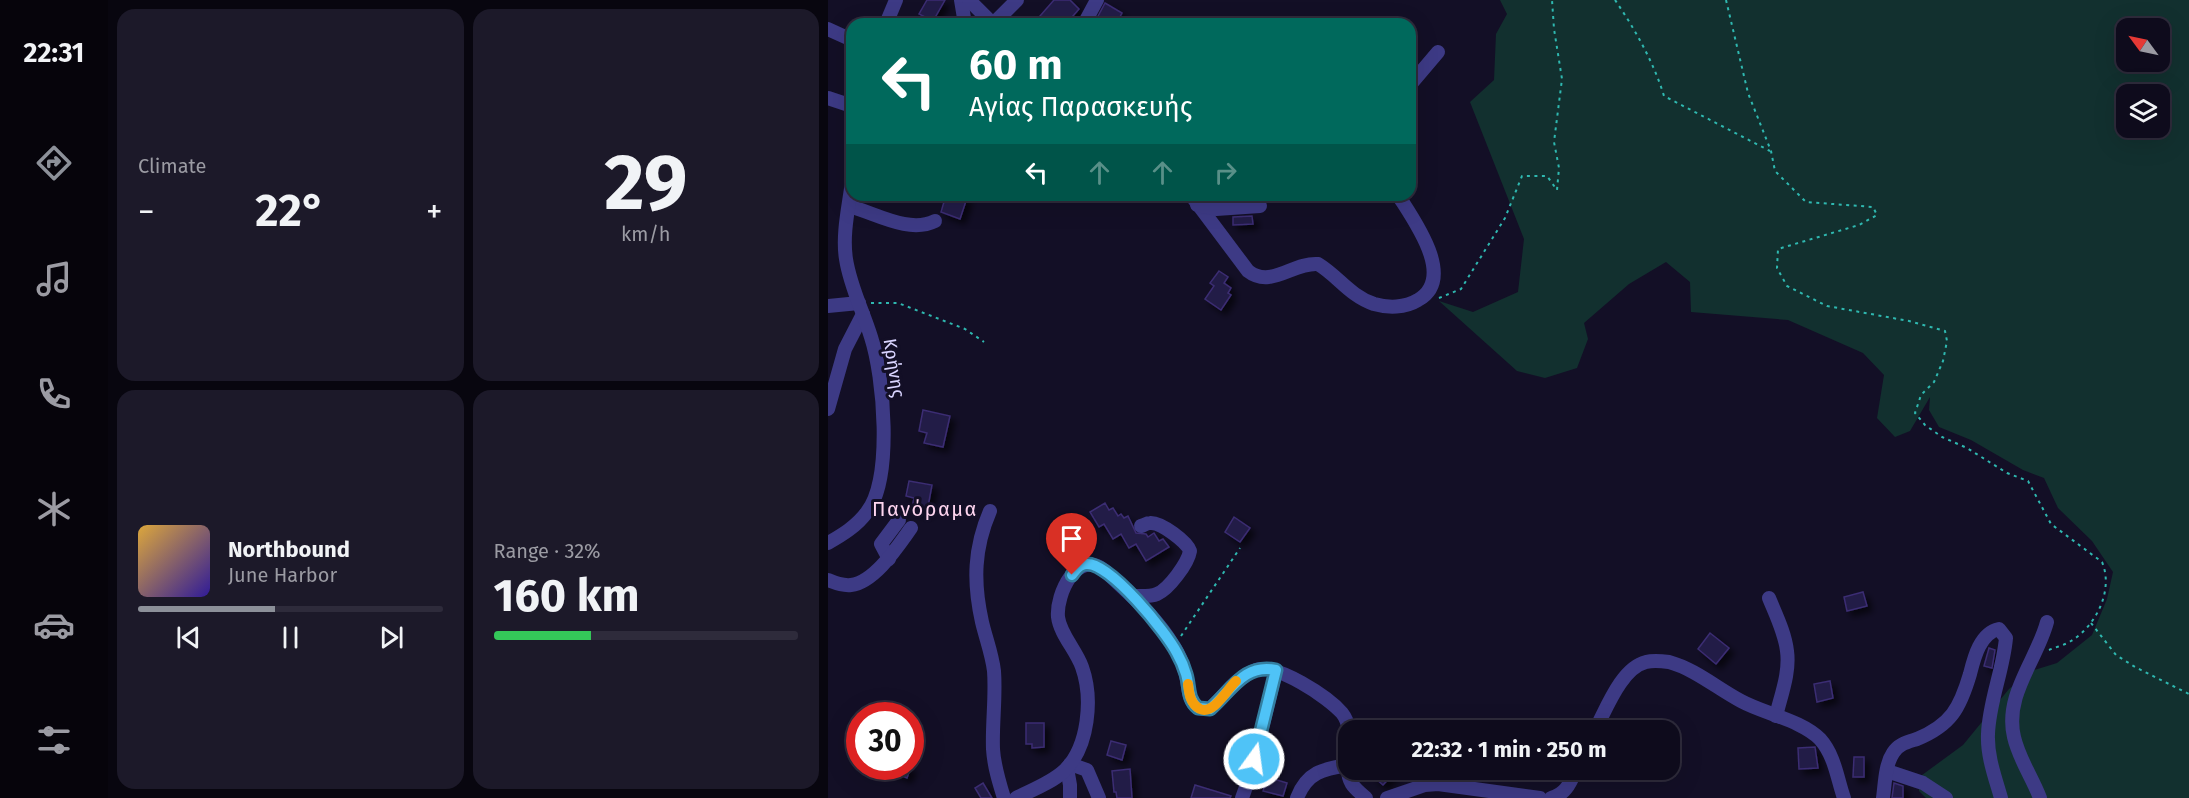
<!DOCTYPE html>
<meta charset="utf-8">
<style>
:root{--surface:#0e0b1c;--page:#1c1929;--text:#f1f3f6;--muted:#9b9ba3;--line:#2e2b3b;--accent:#8c9099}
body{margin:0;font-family:"Fira Sans",sans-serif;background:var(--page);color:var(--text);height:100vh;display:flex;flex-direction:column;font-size:22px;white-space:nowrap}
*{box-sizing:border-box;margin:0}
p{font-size:20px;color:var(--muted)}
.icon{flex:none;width:33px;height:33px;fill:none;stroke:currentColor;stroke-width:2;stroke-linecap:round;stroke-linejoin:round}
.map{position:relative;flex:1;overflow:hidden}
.details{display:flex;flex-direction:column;gap:9px;padding:9px;background:#08060f;width:720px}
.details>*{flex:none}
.top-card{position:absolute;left:18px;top:18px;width:570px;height:183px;border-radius:18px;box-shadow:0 6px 24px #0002,0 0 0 2px var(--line);background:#00695c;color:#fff;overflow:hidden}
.needle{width:39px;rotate:303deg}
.fabs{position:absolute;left:1288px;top:18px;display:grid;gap:12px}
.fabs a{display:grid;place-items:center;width:54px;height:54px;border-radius:12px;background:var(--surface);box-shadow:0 6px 24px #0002,0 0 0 2px var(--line);font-size:30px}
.speed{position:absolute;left:18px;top:702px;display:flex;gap:12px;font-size:30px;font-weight:700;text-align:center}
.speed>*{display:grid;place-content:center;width:78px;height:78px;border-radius:50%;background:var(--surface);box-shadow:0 6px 24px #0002,0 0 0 2px var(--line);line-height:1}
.speed .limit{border:9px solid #d22;background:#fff;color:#111}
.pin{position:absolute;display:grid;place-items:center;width:51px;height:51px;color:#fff;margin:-62px -26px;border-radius:50% 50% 50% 0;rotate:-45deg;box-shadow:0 0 6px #0007}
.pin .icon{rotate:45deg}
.me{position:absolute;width:66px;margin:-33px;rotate:14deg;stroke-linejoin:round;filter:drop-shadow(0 0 4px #0008)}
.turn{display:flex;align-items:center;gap:21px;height:126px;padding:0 24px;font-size:27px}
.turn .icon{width:78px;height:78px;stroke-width:2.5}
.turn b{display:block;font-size:42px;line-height:51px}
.lanes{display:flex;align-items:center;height:57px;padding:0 24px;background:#0003;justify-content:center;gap:30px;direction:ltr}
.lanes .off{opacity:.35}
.big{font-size:45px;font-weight:700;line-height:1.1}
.details .tile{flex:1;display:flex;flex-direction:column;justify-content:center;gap:9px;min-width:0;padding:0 21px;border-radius:18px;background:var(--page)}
.details .dial{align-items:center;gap:0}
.dial b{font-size:78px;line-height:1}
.song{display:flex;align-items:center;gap:18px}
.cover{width:72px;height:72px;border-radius:9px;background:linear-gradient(135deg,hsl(40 70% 55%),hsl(250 70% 35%))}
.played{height:6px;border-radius:3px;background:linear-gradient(90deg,var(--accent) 45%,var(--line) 45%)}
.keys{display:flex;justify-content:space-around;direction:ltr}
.heat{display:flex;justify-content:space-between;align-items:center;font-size:33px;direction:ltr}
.charge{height:9px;border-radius:4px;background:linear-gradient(90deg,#34c759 32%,var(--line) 0)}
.details .tiles{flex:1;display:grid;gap:9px;grid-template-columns:repeat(2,1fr)}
.trip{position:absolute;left:510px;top:720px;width:342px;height:60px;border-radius:18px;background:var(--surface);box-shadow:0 6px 24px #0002,0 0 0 2px var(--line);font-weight:700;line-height:60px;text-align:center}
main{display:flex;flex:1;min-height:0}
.menu{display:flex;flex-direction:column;width:108px;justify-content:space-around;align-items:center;background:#06040b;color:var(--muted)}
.menu .icon{width:42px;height:42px}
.menu .active{color:var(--accent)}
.menu b{font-size:27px;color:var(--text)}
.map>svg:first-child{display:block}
</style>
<main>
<nav class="menu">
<b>22:31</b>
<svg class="icon active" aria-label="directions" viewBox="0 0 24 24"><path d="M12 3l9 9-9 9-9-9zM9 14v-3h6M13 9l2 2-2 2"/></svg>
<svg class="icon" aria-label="music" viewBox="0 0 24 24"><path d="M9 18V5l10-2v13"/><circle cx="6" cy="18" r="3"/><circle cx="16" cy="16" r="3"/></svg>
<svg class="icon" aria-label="phone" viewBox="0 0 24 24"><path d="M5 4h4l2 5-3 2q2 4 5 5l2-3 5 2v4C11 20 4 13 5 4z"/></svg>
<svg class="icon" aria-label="climate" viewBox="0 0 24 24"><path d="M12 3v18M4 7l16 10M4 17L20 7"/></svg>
<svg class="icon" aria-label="car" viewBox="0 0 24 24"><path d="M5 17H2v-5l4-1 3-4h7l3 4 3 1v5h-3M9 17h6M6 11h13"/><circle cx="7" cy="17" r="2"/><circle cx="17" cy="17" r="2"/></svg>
<svg class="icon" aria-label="filters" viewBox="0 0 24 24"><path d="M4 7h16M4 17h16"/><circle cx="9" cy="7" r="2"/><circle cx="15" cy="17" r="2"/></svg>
</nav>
<section class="details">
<div class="tiles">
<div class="tile"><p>Climate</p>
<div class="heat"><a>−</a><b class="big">22°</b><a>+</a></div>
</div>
<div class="tile dial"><b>29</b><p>km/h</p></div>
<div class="tile">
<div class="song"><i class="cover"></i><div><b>Northbound</b><p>June Harbor</p></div></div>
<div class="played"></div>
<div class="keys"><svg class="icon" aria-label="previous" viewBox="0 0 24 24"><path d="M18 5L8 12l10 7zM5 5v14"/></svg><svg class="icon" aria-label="pause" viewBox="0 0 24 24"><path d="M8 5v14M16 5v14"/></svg><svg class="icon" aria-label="next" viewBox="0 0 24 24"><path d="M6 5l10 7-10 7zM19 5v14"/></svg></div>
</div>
<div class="tile"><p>Range · 32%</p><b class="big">160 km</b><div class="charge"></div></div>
</div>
</section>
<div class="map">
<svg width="1361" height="798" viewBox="0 0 1361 798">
<defs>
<filter id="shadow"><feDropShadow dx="5" dy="5" stdDeviation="3" flood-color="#0009"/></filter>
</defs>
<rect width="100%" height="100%" fill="#130f26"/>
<!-- green -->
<path fill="#12302f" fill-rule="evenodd" d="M 672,0 L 1361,0 L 1361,798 L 1098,798 L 1091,791 L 1090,778 L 1135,745 L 1181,689 L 1203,671 L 1229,663 L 1264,635 L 1279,599 L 1285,572 L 1264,541 L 1230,508 L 1216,478 L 1195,470 L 1143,440 L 1111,427 L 1101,410 L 1102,397 L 1082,431 L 1067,437 L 1049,418 L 1056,375 L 1035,353 L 960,320 L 863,312 L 862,282 L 838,262 L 801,284 L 756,323 L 760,339 L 749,368 L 717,378 L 689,371 L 611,301 L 645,312 L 690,292 L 696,239 L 642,102 L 666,80 L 668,34 L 679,14 ZM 1299,28 L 1332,28 L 1332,62 L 1299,62 ZM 1299,94 L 1332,94 L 1332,128 L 1299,128 Z"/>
<!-- building -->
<g fill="#241b47" stroke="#3b2d73" stroke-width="1.5" filter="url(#shadow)">
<polygon points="99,0 117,0 105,21 91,14"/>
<polygon points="226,0 242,0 251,9 238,24 205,24"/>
<polygon points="277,3 294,13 288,24 271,24 267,22"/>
<polygon points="118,195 131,195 139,198 132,219 113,212"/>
<polygon points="424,216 425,224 405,225 405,217"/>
<polygon points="391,271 400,277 396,283 403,288 400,293 403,295 393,310 377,299 386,286 382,283"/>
<polygon points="95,410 122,416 115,447 96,443 99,433 91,431"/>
<polygon points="81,481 104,485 99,512 84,509 86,498 78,496"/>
<polygon points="277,503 281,510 285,508 290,516 293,514 296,518 300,516 308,533 318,534 320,537 326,533 331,541 335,539 341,547 318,561 308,544 301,548 293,534 285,539 276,524 271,527 262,512"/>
<polygon points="406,517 422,528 412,542 397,532"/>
<polygon points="1035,592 1039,606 1019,611 1016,597"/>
<polygon points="882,633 901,648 888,664 870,649"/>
<polygon points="1161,648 1167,650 1164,668 1156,666"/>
<polygon points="1002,681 1005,698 989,702 986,684"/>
<polygon points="198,723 216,723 216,747 204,748 204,744 198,744"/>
<polygon points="283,741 298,745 294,760 279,755"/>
<polygon points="987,747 990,768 971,769 970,748"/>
<polygon points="1026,757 1036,757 1036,777 1025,777"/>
<polygon points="52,766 83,766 79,778"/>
<polygon points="302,769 304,798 289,798 288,792 286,792 284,771"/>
<polygon points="552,770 569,770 555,785 545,776"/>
<polygon points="439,777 459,783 455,796 435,791"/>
<polygon points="155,783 164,798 153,798 147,788"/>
<polygon points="1066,783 1075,786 1075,798 1064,798"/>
<polygon points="367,785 403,796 402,798 363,798"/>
</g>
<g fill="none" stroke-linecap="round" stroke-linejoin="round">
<!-- path -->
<g stroke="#2fb8b0" stroke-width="2" stroke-dasharray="3 4.5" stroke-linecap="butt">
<path d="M 787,0 C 807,29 826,63 836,96 L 942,151"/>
<path d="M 898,0 L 920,93 L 943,151 L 947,171 L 978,202 L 1045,207 L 1049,215 L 1031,225 L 950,249 L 949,268 L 959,286 L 999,306 L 1081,321 L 1117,331 L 1119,341 L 1115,361 L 1106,382 L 1093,395 L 1087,413 L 1097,425 L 1114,437 L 1139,448 L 1179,473 L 1200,481 L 1223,524 L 1274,562 C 1286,590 1268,626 1243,641 C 1237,645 1228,647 1221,650"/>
<polyline points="611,298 633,289 677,218 694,176 719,176 729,190 731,168 726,142 734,79 726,29 724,0"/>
<polyline points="43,303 70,303 137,329 156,342"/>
<polyline points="1263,623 1288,655 1307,667 1361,694"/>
<polyline points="353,636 412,548"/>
</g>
<!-- minor -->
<g stroke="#3d3a85" stroke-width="14">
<polyline points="133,0 137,24"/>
<polyline points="141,0 165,24"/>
<polyline points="58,24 68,0"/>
<polyline points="165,24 189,0"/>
<polyline points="256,24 269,0"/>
<polyline points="0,29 24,40"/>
<polyline points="582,85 610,52"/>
<polyline points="0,98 24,106"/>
<path d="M 363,195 L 420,271 C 443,289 465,262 490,264 C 510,276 522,296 546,304 C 560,308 577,308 590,300 C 629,278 585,219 570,195"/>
<polyline points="369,205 388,209 432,206"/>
<path d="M 21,206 C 47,213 81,234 107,221"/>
<polyline points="0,306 31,303"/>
<polyline points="0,409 17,349 35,314"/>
<path d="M 162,511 C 146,548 145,582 154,622 C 158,639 164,654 166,671 C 168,697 164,723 165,749 C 166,766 171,782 176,798"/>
<path d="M 0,543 C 14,535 29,526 39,512 C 65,478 56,377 43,337 C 35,311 22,286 18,259 C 14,234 21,206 24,181"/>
<polyline points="61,559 53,544 71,520"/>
<path d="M 0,580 C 7,583 15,586 23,585 C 47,582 70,546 83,528"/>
<path d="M 304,596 C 312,596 322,597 329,594 C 341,589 360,563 362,551 C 359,542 333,522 322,523 C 319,523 316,525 313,526"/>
<path d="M 941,598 C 948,615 957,633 959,651 C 962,673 953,695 948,716"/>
<path d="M 767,730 C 778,710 793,668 818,662 C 825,660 834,661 841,662 C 867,669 890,689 913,701 C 937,714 973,720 992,739 C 1007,756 1009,778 1016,798"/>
<polyline points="242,764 259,770 271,798"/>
<polyline points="239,768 242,785 242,798"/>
<polyline points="1059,771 1095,783 1118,798"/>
<path d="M 188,798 C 204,790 223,783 236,771 C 261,747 265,698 254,667 C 248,650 232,634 230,617 C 228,594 249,549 276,570 C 301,594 327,615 345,645 C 351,654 355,664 358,675 C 361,687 359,699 370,708 L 382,709 C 398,695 407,678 428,670 C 449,663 500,697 514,713 C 518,718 520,724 521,730"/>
<polyline points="414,798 423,773 448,671"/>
<path d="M 469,798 C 479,772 495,769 520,765 C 519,782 525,787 538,798"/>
<polyline points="559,798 597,785 610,784 712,798"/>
<path d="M 723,798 C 738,794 742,783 748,770"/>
<path d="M 1055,798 C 1057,784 1057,765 1065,753 C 1070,744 1080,742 1089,739 C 1123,725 1132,708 1142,674 C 1146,658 1152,633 1171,629 L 1178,638 C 1175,671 1161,702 1160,734 C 1159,756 1167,777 1173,798"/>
<path d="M 1212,798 C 1204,777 1191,759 1186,737 C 1176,695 1209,660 1219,622"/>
</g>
</g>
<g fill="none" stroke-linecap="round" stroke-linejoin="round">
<!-- route casing -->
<g stroke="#337fa1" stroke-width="15">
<path id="route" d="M 244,575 C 248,570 251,564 258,564 C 281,561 339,633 349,653 C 353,660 356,667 358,674 C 362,687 359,699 370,708 L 382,709 C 403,691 416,663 448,670 L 426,759"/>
</g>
<!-- route -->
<use href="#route" stroke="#4fc3f7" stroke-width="10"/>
<!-- slow -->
<path stroke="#f59e0b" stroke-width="10" d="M 360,684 C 361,693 362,704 372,709 C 386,715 399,689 408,681"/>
</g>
<g text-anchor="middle" stroke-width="6" stroke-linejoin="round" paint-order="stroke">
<!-- street labels -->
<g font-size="18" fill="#d9d4ff" stroke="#130f26">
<text transform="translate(66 368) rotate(81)" y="6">Κρήνης</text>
</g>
<!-- neighbourhood labels -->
<g font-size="20" letter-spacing="1.5" fill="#ffd6f0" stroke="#130f26">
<text x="97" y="516">Πανόραμα</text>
</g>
</g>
</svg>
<div class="fabs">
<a><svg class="needle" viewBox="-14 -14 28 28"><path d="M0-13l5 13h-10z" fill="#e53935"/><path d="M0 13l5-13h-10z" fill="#9b9ba3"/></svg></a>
<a><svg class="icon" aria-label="layers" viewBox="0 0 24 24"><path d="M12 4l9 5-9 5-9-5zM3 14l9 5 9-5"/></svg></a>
</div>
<div class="speed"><div class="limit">30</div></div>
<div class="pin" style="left:244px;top:575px;background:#d93025"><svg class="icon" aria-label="arrive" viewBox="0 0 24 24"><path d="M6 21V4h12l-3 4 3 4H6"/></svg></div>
<svg class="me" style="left:426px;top:759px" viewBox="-20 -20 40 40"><circle r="17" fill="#4fc3f7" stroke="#fff" stroke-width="3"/><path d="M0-11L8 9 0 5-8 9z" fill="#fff"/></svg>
<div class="trip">22:32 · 1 min · 250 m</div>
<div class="top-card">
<div class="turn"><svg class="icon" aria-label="left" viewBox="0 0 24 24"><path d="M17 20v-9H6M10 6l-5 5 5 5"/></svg><div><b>60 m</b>Αγίας Παρασκευής</div></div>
<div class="lanes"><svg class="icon" aria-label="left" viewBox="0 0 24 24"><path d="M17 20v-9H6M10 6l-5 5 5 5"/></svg><svg class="icon off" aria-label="ahead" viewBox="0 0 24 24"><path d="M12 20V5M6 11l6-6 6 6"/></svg><svg class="icon off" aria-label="ahead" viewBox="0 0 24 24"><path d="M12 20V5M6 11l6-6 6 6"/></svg><svg class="icon off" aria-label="right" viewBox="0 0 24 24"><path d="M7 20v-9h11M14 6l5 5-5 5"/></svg></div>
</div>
</div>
</main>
